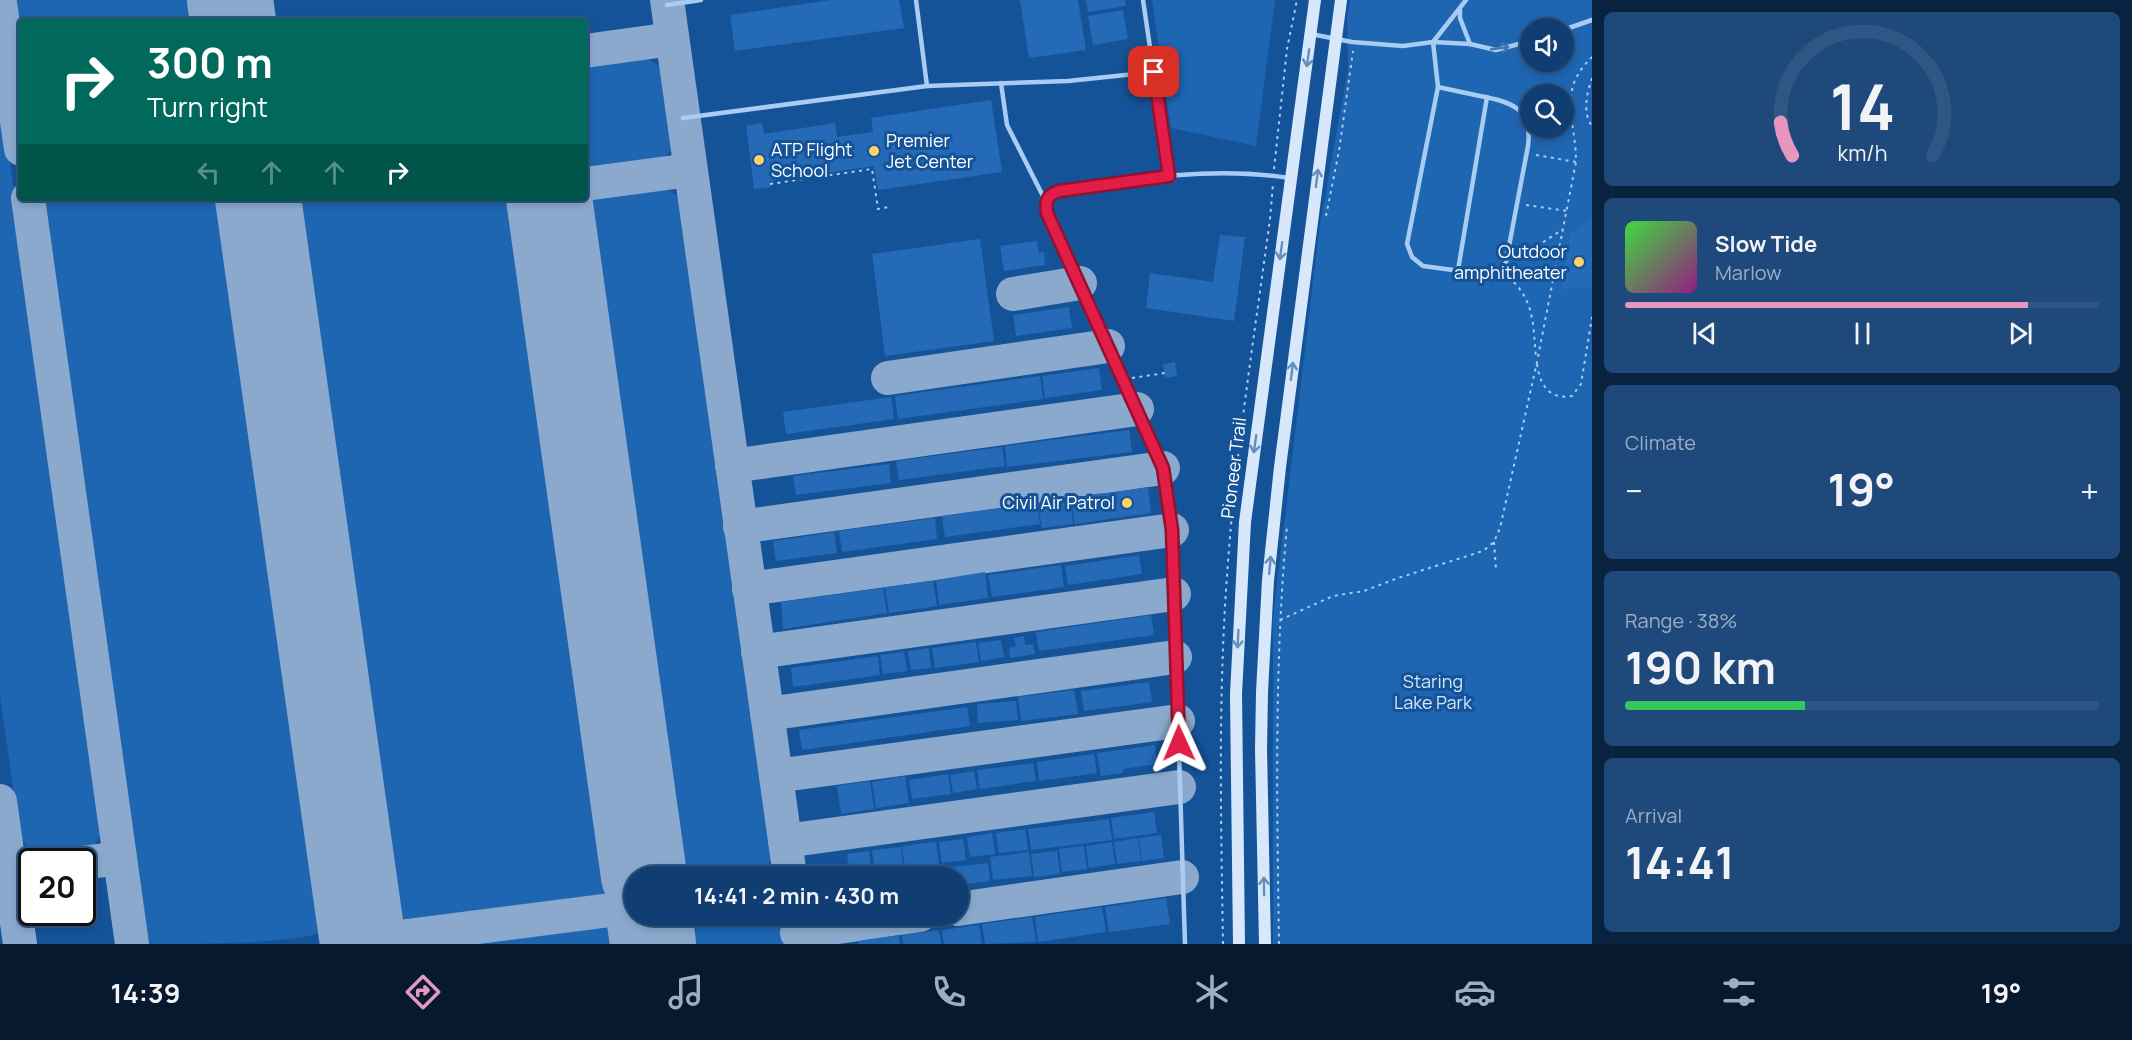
<!DOCTYPE html>
<meta charset="utf-8">
<style>
:root{--surface:#103e72;--page:#1e497a;--text:#f1f3f6;--muted:#9caec4;--line:#305784;--accent:#e797bd}
body{margin:0;font-family:Manrope,sans-serif;background:var(--page);color:var(--text);height:100vh;display:flex;flex-direction:column;font-size:22px;white-space:nowrap}
*{box-sizing:border-box;margin:0}
p{font-size:20px;color:var(--muted)}
.icon{flex:none;width:33px;height:33px;fill:none;stroke:currentColor;stroke-width:2;stroke-linecap:round;stroke-linejoin:round}
.map{position:relative;flex:1;overflow:hidden}
.sheet{display:flex;flex-direction:column;gap:12px;padding:12px;background:#09223f;width:540px}
.sheet>*{flex:none}
.guide{position:absolute;left:18px;top:18px;width:570px;height:183px;border-radius:6px;box-shadow:0 3px 9px #0003,0 0 0 2px var(--line);background:#00695c;color:#fff;overflow:hidden}
.controls{position:absolute;left:1520px;top:18px;display:grid;gap:12px}
.controls a{display:grid;place-items:center;width:54px;height:54px;border-radius:50%;background:var(--surface);box-shadow:0 3px 9px #0003,0 0 0 2px var(--line);font-size:30px}
.speed{position:absolute;left:18px;top:848px;display:flex;gap:12px;font-size:30px;font-weight:700;text-align:center}
.speed>*{display:grid;place-content:center;width:78px;height:78px;border-radius:50%;background:var(--surface);box-shadow:0 3px 9px #0003,0 0 0 2px var(--line);line-height:1}
.speed .limit{border:3px solid #111;border-radius:9px;background:#fff;color:#111}
.pin{position:absolute;display:grid;place-items:center;width:51px;height:51px;color:#fff;margin:-26px;border-radius:12px;box-shadow:0 3px 9px #0006}
.me{position:absolute;width:66px;margin:-33px;rotate:359deg;stroke-linejoin:round;filter:drop-shadow(0 0 4px #0008)}
.turn{display:flex;align-items:center;gap:21px;height:126px;padding:0 30px;font-size:27px}
.turn .icon{width:78px;height:78px;stroke-width:2.5}
.turn b{display:block;font-size:42px;line-height:51px}
.lanes{display:flex;align-items:center;height:57px;padding:0 30px;background:#0003;justify-content:center;gap:30px;direction:ltr}
.lanes .off{opacity:.35}
.big{font-size:45px;font-weight:700;line-height:1.1}
.sheet .card{flex:1;display:flex;flex-direction:column;justify-content:center;gap:9px;min-width:0;padding:0 21px;border-radius:9px;background:var(--page)}
.sheet .dial{align-items:center;gap:0}
.dial svg{height:156px;overflow:visible;fill:none;stroke:var(--line);stroke-width:7;stroke-linecap:round;text-anchor:middle}
.dial text{fill:var(--text);stroke:none}
.song{display:flex;align-items:center;gap:18px}
.cover{width:72px;height:72px;border-radius:9px;background:linear-gradient(135deg,hsl(120 70% 55%),hsl(310 70% 35%))}
.played{height:6px;border-radius:3px;background:linear-gradient(90deg,var(--accent) 85%,var(--line) 85%)}
.keys{display:flex;justify-content:space-around;direction:ltr}
.heat{display:flex;justify-content:space-between;align-items:center;font-size:33px;direction:ltr}
.charge{height:9px;border-radius:4px;background:linear-gradient(90deg,#34c759 38%,var(--line) 0)}
.trip{position:absolute;left:624px;top:866px;width:345px;height:60px;border-radius:30px;background:var(--surface);box-shadow:0 3px 9px #0003,0 0 0 2px var(--line);font-weight:700;line-height:60px;text-align:center}
.tab-bar{display:flex;height:96px;justify-content:space-around;align-items:center;background:#06192e;color:var(--muted)}
.tab-bar .icon{width:42px;height:42px}
.tab-bar .on{color:var(--accent)}
.tab-bar b{font-size:27px;color:var(--text)}
main{display:flex;flex:1;min-height:0}
.map>svg:first-child{display:block}
</style>
<main>
<div class="map">
<svg width="1592" height="944" viewBox="0 0 1592 944">
<rect width="100%" height="100%" fill="#155398"/>
<!-- green -->
<g fill="#1e65b2" fill-rule="evenodd">
<polygon points="11,0 202,0 205,21 21,21 21,72"/>
<polygon points="1152,0 1275,0 1256,146 1171,128"/>
<path d="M 1350,0 L 1592,0 L 1592,944 L 1273,944 L 1273,618 L 1320,224 L 1348,69 L 1347,17 ZM 1530,28 L 1563,28 L 1563,62 L 1530,62 ZM 1530,94 L 1563,94 L 1563,128 L 1530,128 Z"/>
<polygon points="643,56 661,67 667,80 675,131 671,151 657,163 593,172 585,169 585,64"/>
<path d="M 0,91 L 103,823 C 101,831 100,838 94,845 C 87,852 78,853 68,854 C 46,857 31,858 20,836 L 0,695 Z"/>
<path d="M 656,188 C 671,189 678,194 685,207 L 774,845 C 773,860 769,867 756,876 L 673,876 L 666,867 L 576,222 C 586,187 626,191 656,188 Z"/>
<path d="M 39,198 L 230,198 L 330,908 C 329,917 329,926 321,932 C 299,944 180,944 147,944 L 143,938 Z"/>
<path d="M 288,198 L 529,198 L 622,871 C 620,886 613,891 600,898 L 419,923 C 404,921 397,918 388,906 Z"/>
<polygon points="685,915 781,915 785,922 788,944 677,944 676,931"/>
<path d="M 601,922 C 618,924 626,926 631,944 L 441,944 Z"/>
</g>
<g fill="none" stroke-linecap="round" stroke-linejoin="round">
<!-- taxiway -->
<g stroke="#8aa9cc" stroke-width="34">
<polyline points="667,0 790,876"/>
<polyline points="0,3 21,149"/>
<polyline points="585,51 672,39"/>
<polyline points="585,184 690,170"/>
<polyline points="28,198 132,944"/>
<polyline points="1013,294 1080,283"/>
<polyline points="888,378 1108,346"/>
<polyline points="732,466 1137,409"/>
<polyline points="740,527 1163,468"/>
<polyline points="749,589 1172,530"/>
<polyline points="758,652 1174,594"/>
<polyline points="767,714 1175,657"/>
<polyline points="776,776 1178,721"/>
<polyline points="0,801 20,944"/>
<polyline points="785,841 1179,787"/>
<polyline points="82,863 120,858"/>
<polyline points="958,909 1182,877"/>
<polyline points="797,933 920,915"/>
<polyline points="344,944 634,907"/>
</g>
<!-- runway -->
<g stroke="#8aa9cc" stroke-width="86">
<polyline points="230,0 233,21"/>
<polyline points="258,198 363,944"/>
<polyline points="549,198 644,876"/>
<polyline points="649,915 653,944"/>
</g>
</g>
<!-- building -->
<g fill="#246ab7">
<polygon points="830,0 899,0 904,28 735,51 730,15"/>
<polygon points="1020,0 1078,0 1086,50 1029,58"/>
<polygon points="1086,0 1125,0 1126,6 1088,12"/>
<polygon points="1123,10 1128,39 1093,45 1088,16"/>
<polygon points="991,100 1002,172 878,190 874,166 770,181 771,187 754,189 746,126 762,123 764,134 835,123 837,137 873,132 871,118"/>
<polygon points="1592,219 1592,287 1561,289 1571,233"/>
<polygon points="1220,235 1245,237 1234,321 1146,308 1150,273 1213,282"/>
<polygon points="980,239 994,341 885,356 872,254"/>
<polygon points="1037,241 1039,253 1044,252 1045,265 1004,271 1000,246"/>
<polygon points="1069,307 1072,328 1016,336 1013,315"/>
<polygon points="1175,362 1177,376 1165,378 1163,364"/>
<polygon points="1099,368 1102,390 1045,398 1042,376"/>
<polygon points="1040,376 1043,399 898,419 895,396"/>
<polygon points="891,397 894,419 786,434 783,412"/>
<polygon points="1129,430 1132,452 1007,467 1005,446"/>
<polygon points="1002,447 1005,466 899,480 896,461"/>
<polygon points="889,464 891,483 796,495 793,476"/>
<polygon points="1148,487 1151,513 1075,524 1071,498 1102,493 1103,502 1103,494"/>
<polygon points="1070,498 1073,524 1042,528 1038,503"/>
<polygon points="1037,503 1040,524 945,537 942,516"/>
<polygon points="935,518 937,539 842,552 839,531"/>
<polygon points="834,532 837,553 776,561 773,541"/>
<polygon points="1139,555 1142,574 1068,585 1065,566"/>
<polygon points="1061,565 1064,587 992,597 988,575"/>
<polygon points="985,572 988,598 939,605 936,580"/>
<polygon points="933,581 937,606 889,613 885,587"/>
<polygon points="883,588 887,613 783,629 781,602"/>
<polygon points="1151,615 1154,635 1039,651 1036,632"/>
<polygon points="1024,636 1025,645 1033,644 1035,654 1010,658 1009,648 1016,646 1014,638"/>
<polygon points="1001,640 1004,657 981,661 978,643"/>
<polygon points="976,642 979,662 935,668 932,648"/>
<polygon points="929,648 931,668 911,670 908,651"/>
<polygon points="904,652 907,671 883,674 880,655"/>
<polygon points="878,656 880,675 793,687 791,668"/>
<polygon points="1149,682 1152,702 1084,711 1081,691"/>
<polygon points="1074,690 1078,714 1021,721 1018,697"/>
<polygon points="1016,701 1018,720 978,723 977,704"/>
<polygon points="967,707 970,726 802,750 799,730"/>
<polygon points="1155,745 1157,764 1123,769 1123,773 1101,776 1097,753"/>
<polygon points="1094,754 1097,773 1039,781 1037,762"/>
<polygon points="1033,763 1036,781 980,789 977,770"/>
<polygon points="974,771 977,789 953,793 950,775"/>
<polygon points="948,774 951,794 912,799 909,780"/>
<polygon points="905,776 909,803 876,808 872,782"/>
<polygon points="870,781 874,809 841,814 837,786"/>
<polygon points="1154,812 1157,833 1114,839 1111,818"/>
<polygon points="1109,819 1112,840 1031,850 1028,829"/>
<polygon points="1025,829 1028,850 999,853 996,833"/>
<polygon points="992,833 995,854 970,857 967,837"/>
<polygon points="1161,835 1164,858 1142,861 1139,838"/>
<polygon points="1138,838 1141,861 1117,864 1114,842"/>
<polygon points="963,839 966,860 942,863 939,842"/>
<polygon points="936,842 939,865 905,869 902,846"/>
<polygon points="1112,842 1115,864 1089,868 1086,846"/>
<polygon points="1084,846 1087,869 1062,872 1059,849"/>
<polygon points="901,847 903,868 875,871 872,850"/>
<polygon points="869,851 871,869 849,872 847,854"/>
<polygon points="1057,851 1060,874 1034,877 1031,854"/>
<polygon points="1029,852 1032,876 993,880 990,857"/>
<polygon points="988,863 990,881 958,885 958,876 944,876 943,868"/>
<polygon points="902,870 902,876 877,876 877,873"/>
<polygon points="1166,898 1170,924 1109,932 1105,907"/>
<polygon points="1102,907 1106,932 1038,942 1035,917"/>
<polygon points="1032,917 1036,942 985,944 982,924"/>
<polygon points="979,925 982,944 944,944 942,930"/>
<polygon points="939,930 941,944 903,944 902,935"/>
<polygon points="899,935 900,944 858,944 858,941"/>
</g>
<g fill="none" stroke-linecap="round" stroke-linejoin="round">
<!-- path -->
<g stroke="#a8ccf2" stroke-width="2" stroke-dasharray="3 4.5" stroke-linecap="butt">
<path d="M 1592,78 C 1587,93 1582,112 1592,126"/>
<polyline points="1536,155 1576,162"/>
<polyline points="1274,169 1287,49 1297,0"/>
<polyline points="770,184 872,169 878,209 888,207"/>
<polyline points="1526,205 1567,211"/>
<polyline points="1326,216 1339,151 1353,51"/>
<polyline points="1517,254 1524,255 1563,229"/>
<path d="M 1508,277 C 1535,299 1533,326 1536,358"/>
<path d="M 1537,364 C 1540,385 1549,400 1572,396 L 1581,384 L 1592,317"/>
<polyline points="1132,378 1165,373"/>
<polyline points="1494,542 1496,569"/>
<path d="M 1280,620 L 1333,596 L 1364,591 L 1398,578 L 1483,551 L 1494,542 L 1500,528 L 1537,362 L 1576,162 C 1576,119 1556,92 1592,57"/>
<path d="M 1223,944 C 1221,821 1218,699 1227,576 C 1235,456 1254,338 1270,219 L 1273,184"/>
<path d="M 1279,944 C 1277,804 1274,665 1287,526"/>
</g>
<!-- service -->
<g stroke="#a8ccf2" stroke-width="4.5">
<polyline points="916,0 927,86"/>
<polyline points="1143,0 1169,176"/>
<polyline points="667,5 701,0"/>
<polyline points="1460,10 1460,18 1470,44"/>
<polyline points="1563,30 1592,20"/>
<polyline points="1311,34 1352,42 1403,46 1433,42 1470,44 1496,50 1530,41"/>
<polyline points="1001,83 1007,125 1046,202 1047,213 1163,468 1172,530 1185,944"/>
<path d="M 1438,87 C 1452,90 1466,93 1480,96 C 1511,102 1533,108 1528,146 L 1506,262 C 1504,270 1498,274 1490,275 L 1423,266 L 1412,257 L 1407,244 L 1438,87 L 1433,42 L 1466,0"/>
<polyline points="683,118 927,86 1068,81 1154,72"/>
<path d="M 1046,202 L 1050,194 L 1059,191 C 1134,179 1212,166 1289,178"/>
<polyline points="1458,270 1487,97"/>
</g>
<!-- secondary -->
<g stroke="#d7e8fc" stroke-width="12">
<polyline points="1239,944 1236,694 1245,522 1315,0"/>
<polyline points="1265,944 1261,749 1262,692 1268,580 1280,467 1341,0"/>
</g>
</g>
<!-- one-way arrows -->
<defs><path id="oneway-shaft" d="M-6 0H5M1.5-3L5.5 0L1.5 3" fill="none" stroke-width="1.6" stroke-linecap="round" stroke-linejoin="round" transform="scale(1.5)"/></defs>
<use stroke="#4177b3" href="#oneway-shaft" transform="translate(1500 48) rotate(-8)"/>
<g stroke="#638fc0">
<use href="#oneway-shaft" transform="translate(1308 58) rotate(98)"/>
<use href="#oneway-shaft" transform="translate(1317 178) rotate(-83)"/>
<use href="#oneway-shaft" transform="translate(1281 251) rotate(98)"/>
<use href="#oneway-shaft" transform="translate(1292 371) rotate(-83)"/>
<use href="#oneway-shaft" transform="translate(1255 444) rotate(98)"/>
<use href="#oneway-shaft" transform="translate(1270 565) rotate(-85)"/>
<use href="#oneway-shaft" transform="translate(1238 639) rotate(93)"/>
<use href="#oneway-shaft" transform="translate(1264 886) rotate(-91)"/>
</g>
<g fill="none" stroke-linecap="round" stroke-linejoin="round">
<!-- route casing -->
<g stroke="#92132f" stroke-width="15">
<path id="route" d="M 1154,72 L 1169,176 L 1059,191 C 1047,195 1045,201 1047,213 L 1163,468 L 1172,530 L 1179,743"/>
</g>
<!-- route -->
<use href="#route" stroke="#e11d48" stroke-width="10"/>
</g>
<!-- markers -->
<g fill="#ffcf69" stroke="#155398" stroke-width="2">
<circle cx="874" cy="151" r="6"/>
<circle cx="759" cy="160" r="6"/>
<circle cx="1579" cy="262" r="6"/>
<circle cx="1127" cy="503" r="6"/>
</g>
<g text-anchor="middle" stroke-width="6" stroke-linejoin="round" paint-order="stroke">
<!-- poi labels -->
<g font-size="18" fill="#fff" stroke="#155398" text-anchor="start">
<text x="886" y="147">Premier<tspan x="886" dy="21">Jet Center</tspan></text>
<text x="771" y="156">ATP Flight<tspan x="771" dy="21">School</tspan></text>
<text x="1567" y="258" text-anchor="end">Outdoor<tspan x="1567" dy="21">amphitheater</tspan></text>
<text x="1115" y="509" text-anchor="end">Civil Air Patrol</text>
</g>
<!-- street labels -->
<g font-size="18" fill="#fff" stroke="#155398">
<text transform="translate(1234 468) rotate(-83)" y="6">Pioneer Trail</text>
</g>
<!-- park labels -->
<g font-size="18" fill="#d0e6fc" stroke="#155398">
<text x="1433" y="688">Staring<tspan x="1433" dy="21">Lake Park</tspan></text>
</g>
</g>
</svg>
<div class="controls">
<a><svg class="icon" aria-label="sound" viewBox="0 0 24 24"><path d="M4 9h4l5-4v14l-5-4H4zM17 9q2 3 0 6"/></svg></a>
<a><svg class="icon" aria-label="search" viewBox="0 0 24 24"><circle cx="10" cy="10" r="6"/><path d="M15 15l6 6"/></svg></a>
</div>
<div class="speed"><div class="limit">20</div></div>
<div class="pin" style="left:1154px;top:72px;background:#d93025"><svg class="icon" aria-label="arrive" viewBox="0 0 24 24"><path d="M6 21V4h12l-3 4 3 4H6"/></svg></div>
<svg class="me" style="left:1179px;top:743px" viewBox="-20 -20 40 40"><path d="M0-17L14 15 0 8-14 15z" fill="#e11d48" stroke="#fff" stroke-width="4"/></svg>
<div class="trip">14:41 · 2 min · 430 m</div>
<div class="guide">
<div class="turn"><svg class="icon" aria-label="right" viewBox="0 0 24 24"><path d="M7 20v-9h11M14 6l5 5-5 5"/></svg><div><b>300 m</b>Turn right</div></div>
<div class="lanes"><svg class="icon off" aria-label="left" viewBox="0 0 24 24"><path d="M17 20v-9H6M10 6l-5 5 5 5"/></svg><svg class="icon off" aria-label="ahead" viewBox="0 0 24 24"><path d="M12 20V5M6 11l6-6 6 6"/></svg><svg class="icon off" aria-label="ahead" viewBox="0 0 24 24"><path d="M12 20V5M6 11l6-6 6 6"/></svg><svg class="icon" aria-label="right" viewBox="0 0 24 24"><path d="M7 20v-9h11M14 6l5 5-5 5"/></svg></div>
</div>
</div>
<section class="sheet">
<div class="card dial"><svg viewBox="0 0 100 80">
<path d="M14 69A42 42 0 1 1 86 69"/>
<path d="M14 69A42 42 0 0 1 8 52" stroke="#e797bd"/>
<text x="50" y="56" font-size="32" font-weight="700">14</text>
<text x="50" y="72" font-size="11">km/h</text>
</svg></div>
<div class="card">
<div class="song"><i class="cover"></i><div><b>Slow Tide</b><p>Marlow</p></div></div>
<div class="played"></div>
<div class="keys"><svg class="icon" aria-label="previous" viewBox="0 0 24 24"><path d="M18 5L8 12l10 7zM5 5v14"/></svg><svg class="icon" aria-label="pause" viewBox="0 0 24 24"><path d="M8 5v14M16 5v14"/></svg><svg class="icon" aria-label="next" viewBox="0 0 24 24"><path d="M6 5l10 7-10 7zM19 5v14"/></svg></div>
</div>
<div class="card"><p>Climate</p>
<div class="heat"><a>−</a><b class="big">19°</b><a>+</a></div>
</div>
<div class="card"><p>Range · 38%</p><b class="big">190 km</b><div class="charge"></div></div>
<div class="card"><p>Arrival</p><b class="big">14:41</b></div>
</section>
</main>
<nav class="tab-bar">
<b>14:39</b>
<svg class="icon on" aria-label="directions" viewBox="0 0 24 24"><path d="M12 3l9 9-9 9-9-9zM9 14v-3h6M13 9l2 2-2 2"/></svg>
<svg class="icon" aria-label="music" viewBox="0 0 24 24"><path d="M9 18V5l10-2v13"/><circle cx="6" cy="18" r="3"/><circle cx="16" cy="16" r="3"/></svg>
<svg class="icon" aria-label="phone" viewBox="0 0 24 24"><path d="M5 4h4l2 5-3 2q2 4 5 5l2-3 5 2v4C11 20 4 13 5 4z"/></svg>
<svg class="icon" aria-label="climate" viewBox="0 0 24 24"><path d="M12 3v18M4 7l16 10M4 17L20 7"/></svg>
<svg class="icon" aria-label="car" viewBox="0 0 24 24"><path d="M5 17H2v-5l4-1 3-4h7l3 4 3 1v5h-3M9 17h6M6 11h13"/><circle cx="7" cy="17" r="2"/><circle cx="17" cy="17" r="2"/></svg>
<svg class="icon" aria-label="filters" viewBox="0 0 24 24"><path d="M4 7h16M4 17h16"/><circle cx="9" cy="7" r="2"/><circle cx="15" cy="17" r="2"/></svg>
<b>19°</b>
</nav>
